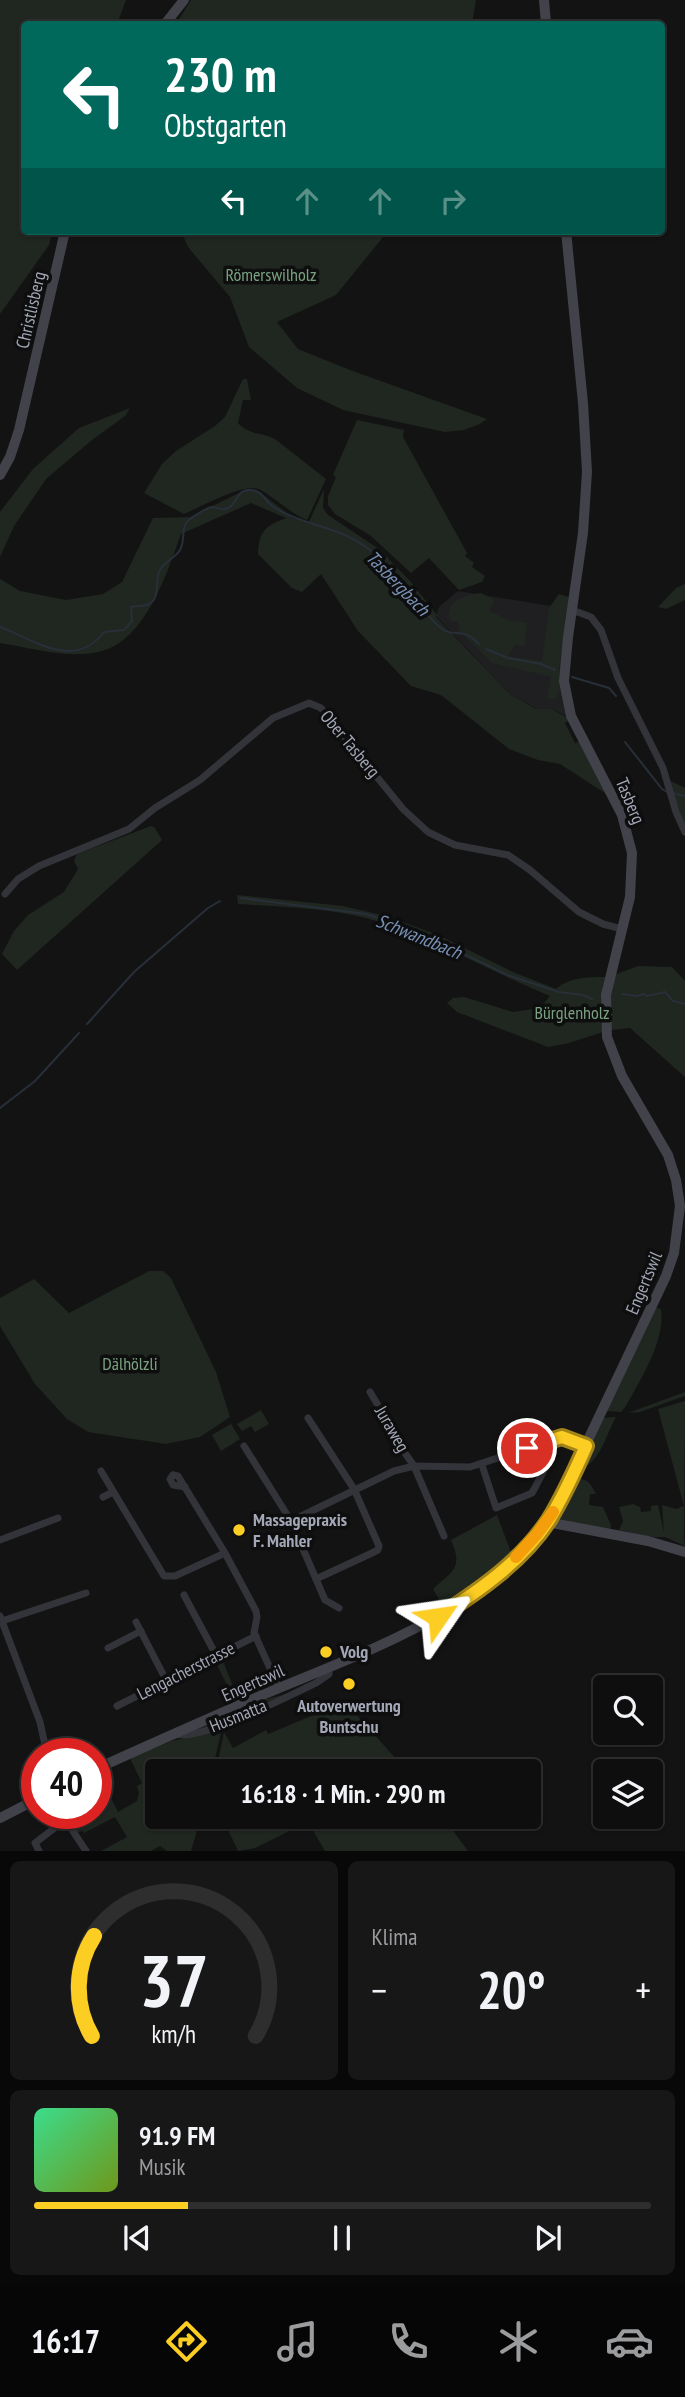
<!DOCTYPE html>
<html lang="de">
<meta charset="utf-8">
<style>
:root{--surface:#0e0e0f;--page:#171718;--text:#f1f3f6;--muted:#9b9c9e;--line:#2e2e2f;--accent:#fccd23}
body{margin:0;font-family:"PT Sans Narrow",sans-serif;background:var(--page);color:var(--text);height:100vh;display:flex;flex-direction:column;font-size:26px;white-space:nowrap}
*{box-sizing:border-box;margin:0}
p{font-size:23px;color:var(--muted)}
.icon{flex:none;width:38px;height:38px;fill:none;stroke:currentColor;stroke-width:2;stroke-linecap:round;stroke-linejoin:round}
.map{position:relative;height:1851px;overflow:hidden}
.drawer{display:flex;flex-direction:column;gap:10px;padding:10px;background:#080808;flex:1}
.drawer>*{flex:none}
.guide{position:absolute;left:21px;top:21px;width:644px;height:214px;border-radius:7px;box-shadow:0 2px 5px #0004,0 0 0 2px var(--line);background:#00695c;color:#fff;overflow:hidden}
.tools{position:absolute;left:593px;top:1675px;display:grid;gap:14px}
.tools a{display:grid;place-items:center;width:70px;height:70px;border-radius:7px;background:var(--surface);box-shadow:0 2px 5px #0004,0 0 0 2px var(--line);font-size:35px}
.speed{position:absolute;left:21px;top:1738px;display:flex;gap:14px;font-size:35px;font-weight:700;text-align:center}
.speed>*{display:grid;place-content:center;width:91px;height:91px;border-radius:50%;background:var(--surface);box-shadow:0 2px 5px #0004,0 0 0 2px var(--line);line-height:1}
.speed .limit{border:10px solid #d22;background:#fff;color:#111}
.pin{position:absolute;display:grid;place-items:center;width:60px;height:60px;color:#fff;margin:-30px;border:4px solid #fff;border-radius:50%;box-shadow:0 2px 7px #0007}
.me{position:absolute;width:77px;margin:-38px;rotate:58deg;stroke-linejoin:round;filter:drop-shadow(0 0 5px #0008)}
.turn{display:flex;align-items:center;gap:24px;height:147px;padding:0 28px;font-size:32px}
.turn .icon{width:91px;height:91px;stroke-width:2.5}
.turn b{display:block;font-size:49px;line-height:60px}
.lanes{display:flex;align-items:center;height:66px;padding:0 28px;background:#0003;justify-content:center;gap:35px;direction:ltr}
.lanes .off{opacity:.35}
.big{font-size:52px;font-weight:700;line-height:1.1}
.drawer .tile{flex:1;display:flex;flex-direction:column;justify-content:center;gap:10px;min-width:0;padding:0 24px;border-radius:10px;background:var(--page)}
.drawer .dial{align-items:center;gap:0}
.dial svg{height:182px;overflow:visible;fill:none;stroke:var(--line);stroke-width:7;stroke-linecap:round;text-anchor:middle}
.dial text{fill:var(--text);stroke:none}
.song{display:flex;align-items:center;gap:21px}
.cover{width:84px;height:84px;border-radius:10px;background:linear-gradient(135deg,hsl(150 70% 55%),hsl(80 70% 35%))}
.played{height:7px;border-radius:4px;background:linear-gradient(90deg,var(--accent) 25%,var(--line) 25%)}
.keys{display:flex;justify-content:space-around;direction:ltr}
.heat{display:flex;justify-content:space-between;align-items:center;font-size:38px;direction:ltr}
.drawer .tiles{flex:1;display:grid;gap:10px;grid-template-columns:1fr 1fr}
.tile:last-child{grid-column:span 2}
.trip{position:absolute;left:145px;top:1759px;width:396px;height:70px;border-radius:7px;background:var(--surface);box-shadow:0 2px 5px #0004,0 0 0 2px var(--line);font-weight:700;line-height:70px;text-align:center}
.tab-bar{display:flex;height:112px;justify-content:space-around;align-items:center;background:#060606;color:var(--muted)}
.tab-bar .icon{width:49px;height:49px}
.tab-bar .active{color:var(--accent)}
.tab-bar b{font-size:32px;color:var(--text)}
.map>svg:first-child{display:block}
</style>
<div class="map">
<svg width="685" height="1851" viewBox="0 0 685 1851">
<rect width="100%" height="100%" fill="#131314"/>
<!-- built -->
<polygon fill="#1f1e21" points="458,591 569,609 566,665 572,714 566,716 551,709 537,709 510,694 436,616 439,607"/>
<!-- green -->
<g fill="#1f2720">
<polygon points="0,0 126,0 117,24 24,24 24,231 52,231 49,245 0,314"/>
<polygon points="191,0 476,0 472,24 176,24"/>
<polygon points="181,231 388,231 336,295 277,322 298,349 350,370 487,419 480,424 464,430 445,432 343,410 297,388 249,347 230,297 188,247"/>
<path d="M 243,379 L 247,379 L 251,400 L 243,400 L 238,423 C 249,435 260,432 275,439 L 326,479 L 307,520 C 288,512 278,500 261,490 C 245,481 201,507 184,514 L 144,493 L 162,464 L 176,451 L 215,426 L 225,417 Z"/>
<polygon points="130,408 125,416 92,440 46,479 14,526 0,557 0,512 33,469 79,428"/>
<polygon points="357,420 404,430 403,437 467,553 465,556 474,563 472,567 485,576 482,582 459,590 429,558 411,573 371,536 335,514 328,505 328,496 336,477 333,475"/>
<path d="M 247,489 L 258,491 L 291,516 L 290,517 L 309,522 L 324,489 L 323,508 L 328,515 L 379,549 L 410,581 L 437,615 L 436,617 L 510,694 L 536,709 L 551,709 L 568,718 L 569,720 L 565,723 L 575,743 L 580,741 L 608,795 L 560,764 L 538,760 L 509,749 L 441,695 L 411,686 L 358,631 L 321,574 L 302,592 L 292,588 L 258,554 C 259,531 265,526 286,518 L 251,503 L 181,534 C 167,573 146,639 102,651 C 70,660 32,648 0,643 L 0,579 L 20,591 L 66,600 L 103,594 L 122,582 L 153,518 L 190,517 Z"/>
<polygon points="685,584 685,600 666,609 658,607 676,588"/>
<path d="M 481,593 L 495,600 L 489,611 L 512,621 L 527,622 L 525,646 L 515,645 L 508,656 L 542,661 L 549,608 L 559,594 L 569,597 L 559,667 L 560,692 L 555,699 L 547,699 L 551,677 L 492,663 L 457,629 L 460,626 L 456,621 L 452,622 L 449,619 C 446,600 466,595 481,593 Z"/>
<polygon points="671,781 685,788 685,827 670,785"/>
<polygon points="151,826 155,828 162,840 17,970 2,954 14,931 28,915 64,892 78,869 74,861 77,854"/>
<path d="M 237,895 L 343,906 L 386,916 L 438,935 L 513,972 L 556,989 C 569,977 589,977 606,977 L 601,1001 L 603,1032 L 569,1043 L 548,1047 L 457,1012 L 447,1003 L 453,998 L 464,997 L 513,1012 L 540,1008 L 550,996 C 488,971 430,935 366,918 C 325,908 280,907 238,904 Z"/>
<polygon points="638,966 672,967 685,981 685,1077 630,1028 611,1030 610,999 614,975"/>
<polygon points="149,1271 163,1271 171,1278 216,1372 230,1417 200,1437 166,1444 88,1432 67,1419 35,1384 0,1326 0,1298 34,1279 69,1313"/>
<path d="M 655,1307 L 661,1309 C 666,1340 640,1380 626,1406 L 621,1412 L 608,1411 L 606,1409 Z"/>
<polygon points="685,1392 685,1396 640,1412 628,1413"/>
<polygon points="685,1401 684,1539 685,1546 665,1537 653,1537 619,1530 623,1521 619,1507 633,1504 640,1507 641,1512 651,1511 651,1506 658,1505 664,1532 662,1505 676,1509 684,1506 658,1409"/>
<polygon points="261,1410 269,1424 255,1432 251,1426 242,1431 237,1424"/>
<path d="M 616,1417 C 607,1433 602,1455 587,1466 L 585,1457 L 603,1418 Z"/>
<polygon points="231,1424 240,1439 221,1451 212,1435"/>
<path d="M 578,1479 C 589,1479 591,1485 596,1494 L 590,1494 L 589,1505 L 603,1507 L 611,1525 L 610,1530 L 559,1519 C 555,1509 567,1484 578,1479 Z"/>
<path d="M 497,1515 L 512,1555 L 476,1586 L 443,1606 L 433,1589 C 454,1570 463,1568 451,1540 Z"/>
<polygon points="221,1656 236,1694 268,1680 266,1675 270,1673 271,1685 236,1703 214,1659"/>
<polygon points="287,1694 218,1723 189,1732 266,1699"/>
<polygon points="345,1702 407,1771 216,1771 224,1732 233,1748 266,1730 268,1734"/>
<polygon points="218,1729 221,1733 212,1771 158,1771 158,1816 201,1817 191,1851 167,1851 160,1846 151,1851 101,1851 127,1837 115,1817 84,1833 82,1831 77,1833 74,1829 103,1815 96,1800 96,1791 105,1786 118,1812 137,1801 139,1793 137,1786 142,1783 130,1758 172,1741"/>
<polygon points="222,1817 443,1817 468,1851 325,1851 308,1822 255,1848 238,1851"/>
</g>
<g fill="none" stroke-linecap="round" stroke-linejoin="round">
<!-- stream -->
<g stroke="#282f39" stroke-width="2">
<path d="M 0,627 C 35,640 74,671 104,632 L 124,630 L 132,621 L 131,607 C 136,606 142,606 147,605 C 163,599 153,578 161,568 C 166,561 176,557 180,550 C 186,540 180,527 189,520 C 194,516 206,508 212,507 C 218,507 221,511 228,508 C 238,504 235,490 250,490 C 263,490 265,502 275,508 C 309,529 349,526 378,558 C 384,565 387,574 394,580 C 400,587 409,589 414,596 C 422,607 430,620 442,629 C 454,638 463,626 479,644"/>
<polyline points="486,649 508,658 541,664 555,670"/>
<polyline points="572,677 609,688 616,696"/>
<polyline points="625,742 662,789 667,792"/>
<polyline points="672,793 685,796"/>
<polyline points="241,898 366,914 411,929 510,976 559,992 583,995 592,999"/>
<polyline points="622,994 637,996 644,994 647,996 665,992 673,1001 685,1004"/>
<polyline points="87,1024 134,972 208,908 220,901"/>
<polyline points="0,1108 35,1081 79,1033"/>
</g>
<!-- street -->
<g stroke="#33343a" stroke-width="7">
<polyline points="572,610 591,617 601,630 618,678 663,768 676,812 685,832"/>
<polyline points="5,894 18,879 39,866 129,829 155,808 200,780 273,718 309,703 321,708 403,809 428,832 455,845 508,855 530,870 579,912 603,924 622,929"/>
<polyline points="370,1392 387,1420 391,1433 414,1466 444,1536"/>
<polyline points="308,1418 354,1489 379,1546 378,1550 372,1553 316,1579"/>
<polyline points="244,1446 291,1521 325,1600 339,1608"/>
<polyline points="482,1465 496,1508 532,1493 547,1465"/>
<polyline points="101,1471 164,1576 175,1576 225,1553"/>
<polyline points="173,1475 178,1476 225,1553 256,1611 257,1617 254,1633 279,1688"/>
<polyline points="173,1475 170,1479 173,1485 185,1487"/>
<polyline points="103,1497 113,1492"/>
<polyline points="291,1521 394,1471 414,1466 470,1467 562,1437 586,1446"/>
<polyline points="0,1540 58,1518"/>
<polyline points="184,1595 216,1655"/>
<polyline points="0,1616 40,1722 47,1754"/>
<polyline points="2,1621 86,1593"/>
<polyline points="136,1622 166,1680"/>
<polyline points="108,1648 141,1631"/>
<polyline points="117,1706 256,1636"/>
<path d="M 176,1734 C 200,1742 290,1695 316,1683 L 329,1674 L 329,1667"/>
<polyline points="61,1813 86,1851"/>
<polyline points="39,1851 35,1843 65,1820"/>
</g>
<!-- secondary -->
<g stroke="#41424a" stroke-width="10">
<polyline points="544,0 546,24"/>
<polyline points="165,24 184,0"/>
<polyline points="0,475 10,457 19,430 65,231"/>
<polyline points="547,1522 648,1541 685,1552"/>
<path d="M 96,1769 C 153,1743 210,1718 267,1693 C 372,1649 496,1608 557,1505 L 666,1276 L 674,1253 L 680,1206 L 676,1180 L 668,1155 L 622,1076 L 607,1037 L 606,995 L 630,897 L 632,853 L 622,815 L 571,716 L 564,681 L 568,637 L 583,533 L 587,472 L 583,403 L 566,231"/>
<polyline points="0,1818 37,1799"/>
</g>
</g>
<g fill="none" stroke-linecap="round" stroke-linejoin="round">
<!-- route casing -->
<g stroke="#a48517" stroke-width="18">
<path id="route" d="M 438,1617 C 479,1591 522,1561 549,1520 C 563,1497 575,1471 586,1446 L 562,1437 L 527,1448"/>
</g>
<!-- route -->
<use href="#route" stroke="#fccd23" stroke-width="12"/>
<!-- slow -->
<polyline stroke="#f59e0b" stroke-width="12" points="516,1557 537,1534 553,1512"/>
</g>
<!-- markers -->
<g fill="#fccd23" stroke="#0e0e0f" stroke-width="2.5">
<circle cx="239" cy="1530" r="7"/>
<circle cx="326" cy="1652" r="7"/>
<circle cx="349" cy="1684" r="7"/>
</g>
<g text-anchor="middle" stroke-width="7" stroke-linejoin="round" paint-order="stroke">
<!-- park labels -->
<g font-size="18" fill="#79a280" stroke="#0e0e0f">
<text x="271" y="281">Römerswilholz</text>
<text x="572" y="1019">Bürglenholz</text>
<text x="130" y="1370">Dälhölzli</text>
</g>
<!-- street labels -->
<g font-size="18" fill="#a3a7b6" stroke="#0e0e0f">
<text transform="translate(31 310) rotate(-77)" y="6">Christlisberg</text>
<text transform="translate(350 744) rotate(50)" y="6">Ober Tasberg</text>
<text transform="translate(630 801) rotate(67)" y="6">Tasberg</text>
<text transform="translate(644 1283) rotate(-67)" y="6">Engertswil</text>
<text transform="translate(392 1429) rotate(60)" y="6">Juraweg</text>
<text transform="translate(186 1671) rotate(-27)" y="6">Lengacherstrasse</text>
<text transform="translate(253 1683) rotate(-24)" y="6">Engertswil</text>
<text transform="translate(238 1716) rotate(-22)" y="6">Husmatta</text>
</g>
<!-- poi labels -->
<g font-size="18" font-weight="bold" fill="#a3a7b6" stroke="#0e0e0f" text-anchor="start">
<text x="253" y="1526">Massagepraxis<tspan x="253" dy="21">F. Mahler</tspan></text>
<text x="340" y="1658">Volg</text>
<text x="349" y="1712" text-anchor="middle">Autoverwertung<tspan x="349" dy="21">Buntschu</tspan></text>
</g>
<!-- water labels -->
<g font-size="19" font-style="italic" fill="#7890b3" stroke="#0e0e0f">
<text transform="translate(398 583) rotate(46)" y="7">Tasbergbach</text>
<text transform="translate(419 936) rotate(22)" y="7">Schwandbach</text>
</g>
</g>
</svg>
<div class="tools">
<a><svg class="icon" aria-label="search" viewBox="0 0 24 24"><circle cx="10" cy="10" r="6"/><path d="M15 15l6 6"/></svg></a>
<a><svg class="icon" aria-label="layers" viewBox="0 0 24 24"><path d="M12 4l9 5-9 5-9-5zM3 14l9 5 9-5"/></svg></a>
</div>
<div class="speed"><div class="limit">40</div></div>
<div class="pin" style="left:527px;top:1448px;background:#d93025"><svg class="icon" aria-label="arrive" viewBox="0 0 24 24"><path d="M6 21V4h12l-3 4 3 4H6"/></svg></div>
<svg class="me" style="left:438px;top:1617px" viewBox="-20 -20 40 40"><path d="M0-17L14 15 0 8-14 15z" fill="#fccd23" stroke="#fff" stroke-width="4"/></svg>
<div class="trip">16:18 · 1 Min. · 290 m</div>
<div class="guide">
<div class="turn"><svg class="icon" aria-label="left" viewBox="0 0 24 24"><path d="M17 20v-9H6M10 6l-5 5 5 5"/></svg><div><b>230 m</b>Obstgarten</div></div>
<div class="lanes"><svg class="icon" aria-label="left" viewBox="0 0 24 24"><path d="M17 20v-9H6M10 6l-5 5 5 5"/></svg><svg class="icon off" aria-label="ahead" viewBox="0 0 24 24"><path d="M12 20V5M6 11l6-6 6 6"/></svg><svg class="icon off" aria-label="ahead" viewBox="0 0 24 24"><path d="M12 20V5M6 11l6-6 6 6"/></svg><svg class="icon off" aria-label="right" viewBox="0 0 24 24"><path d="M7 20v-9h11M14 6l5 5-5 5"/></svg></div>
</div>
</div>
<section class="drawer">
<div class="tiles">
<div class="tile dial"><svg viewBox="0 0 100 80">
<path d="M14 69A42 42 0 1 1 86 69"/>
<path d="M14 69A42 42 0 0 1 15 25" stroke="#fccd23"/>
<text x="50" y="56" font-size="32" font-weight="700">37</text>
<text x="50" y="72" font-size="11">km/h</text>
</svg></div>
<div class="tile"><p>Klima</p>
<div class="heat"><a>−</a><b class="big">20°</b><a>+</a></div>
</div>
<div class="tile">
<div class="song"><i class="cover"></i><div><b>91.9 FM</b><p>Musik</p></div></div>
<div class="played"></div>
<div class="keys"><svg class="icon" aria-label="previous" viewBox="0 0 24 24"><path d="M18 5L8 12l10 7zM5 5v14"/></svg><svg class="icon" aria-label="pause" viewBox="0 0 24 24"><path d="M8 5v14M16 5v14"/></svg><svg class="icon" aria-label="next" viewBox="0 0 24 24"><path d="M6 5l10 7-10 7zM19 5v14"/></svg></div>
</div>
</div>
</section>
<nav class="tab-bar">
<b>16:17</b>
<svg class="icon active" aria-label="directions" viewBox="0 0 24 24"><path d="M12 3l9 9-9 9-9-9zM9 14v-3h6M13 9l2 2-2 2"/></svg>
<svg class="icon" aria-label="music" viewBox="0 0 24 24"><path d="M9 18V5l10-2v13"/><circle cx="6" cy="18" r="3"/><circle cx="16" cy="16" r="3"/></svg>
<svg class="icon" aria-label="phone" viewBox="0 0 24 24"><path d="M5 4h4l2 5-3 2q2 4 5 5l2-3 5 2v4C11 20 4 13 5 4z"/></svg>
<svg class="icon" aria-label="climate" viewBox="0 0 24 24"><path d="M12 3v18M4 7l16 10M4 17L20 7"/></svg>
<svg class="icon" aria-label="car" viewBox="0 0 24 24"><path d="M5 17H2v-5l4-1 3-4h7l3 4 3 1v5h-3M9 17h6M6 11h13"/><circle cx="7" cy="17" r="2"/><circle cx="17" cy="17" r="2"/></svg>
</nav>
